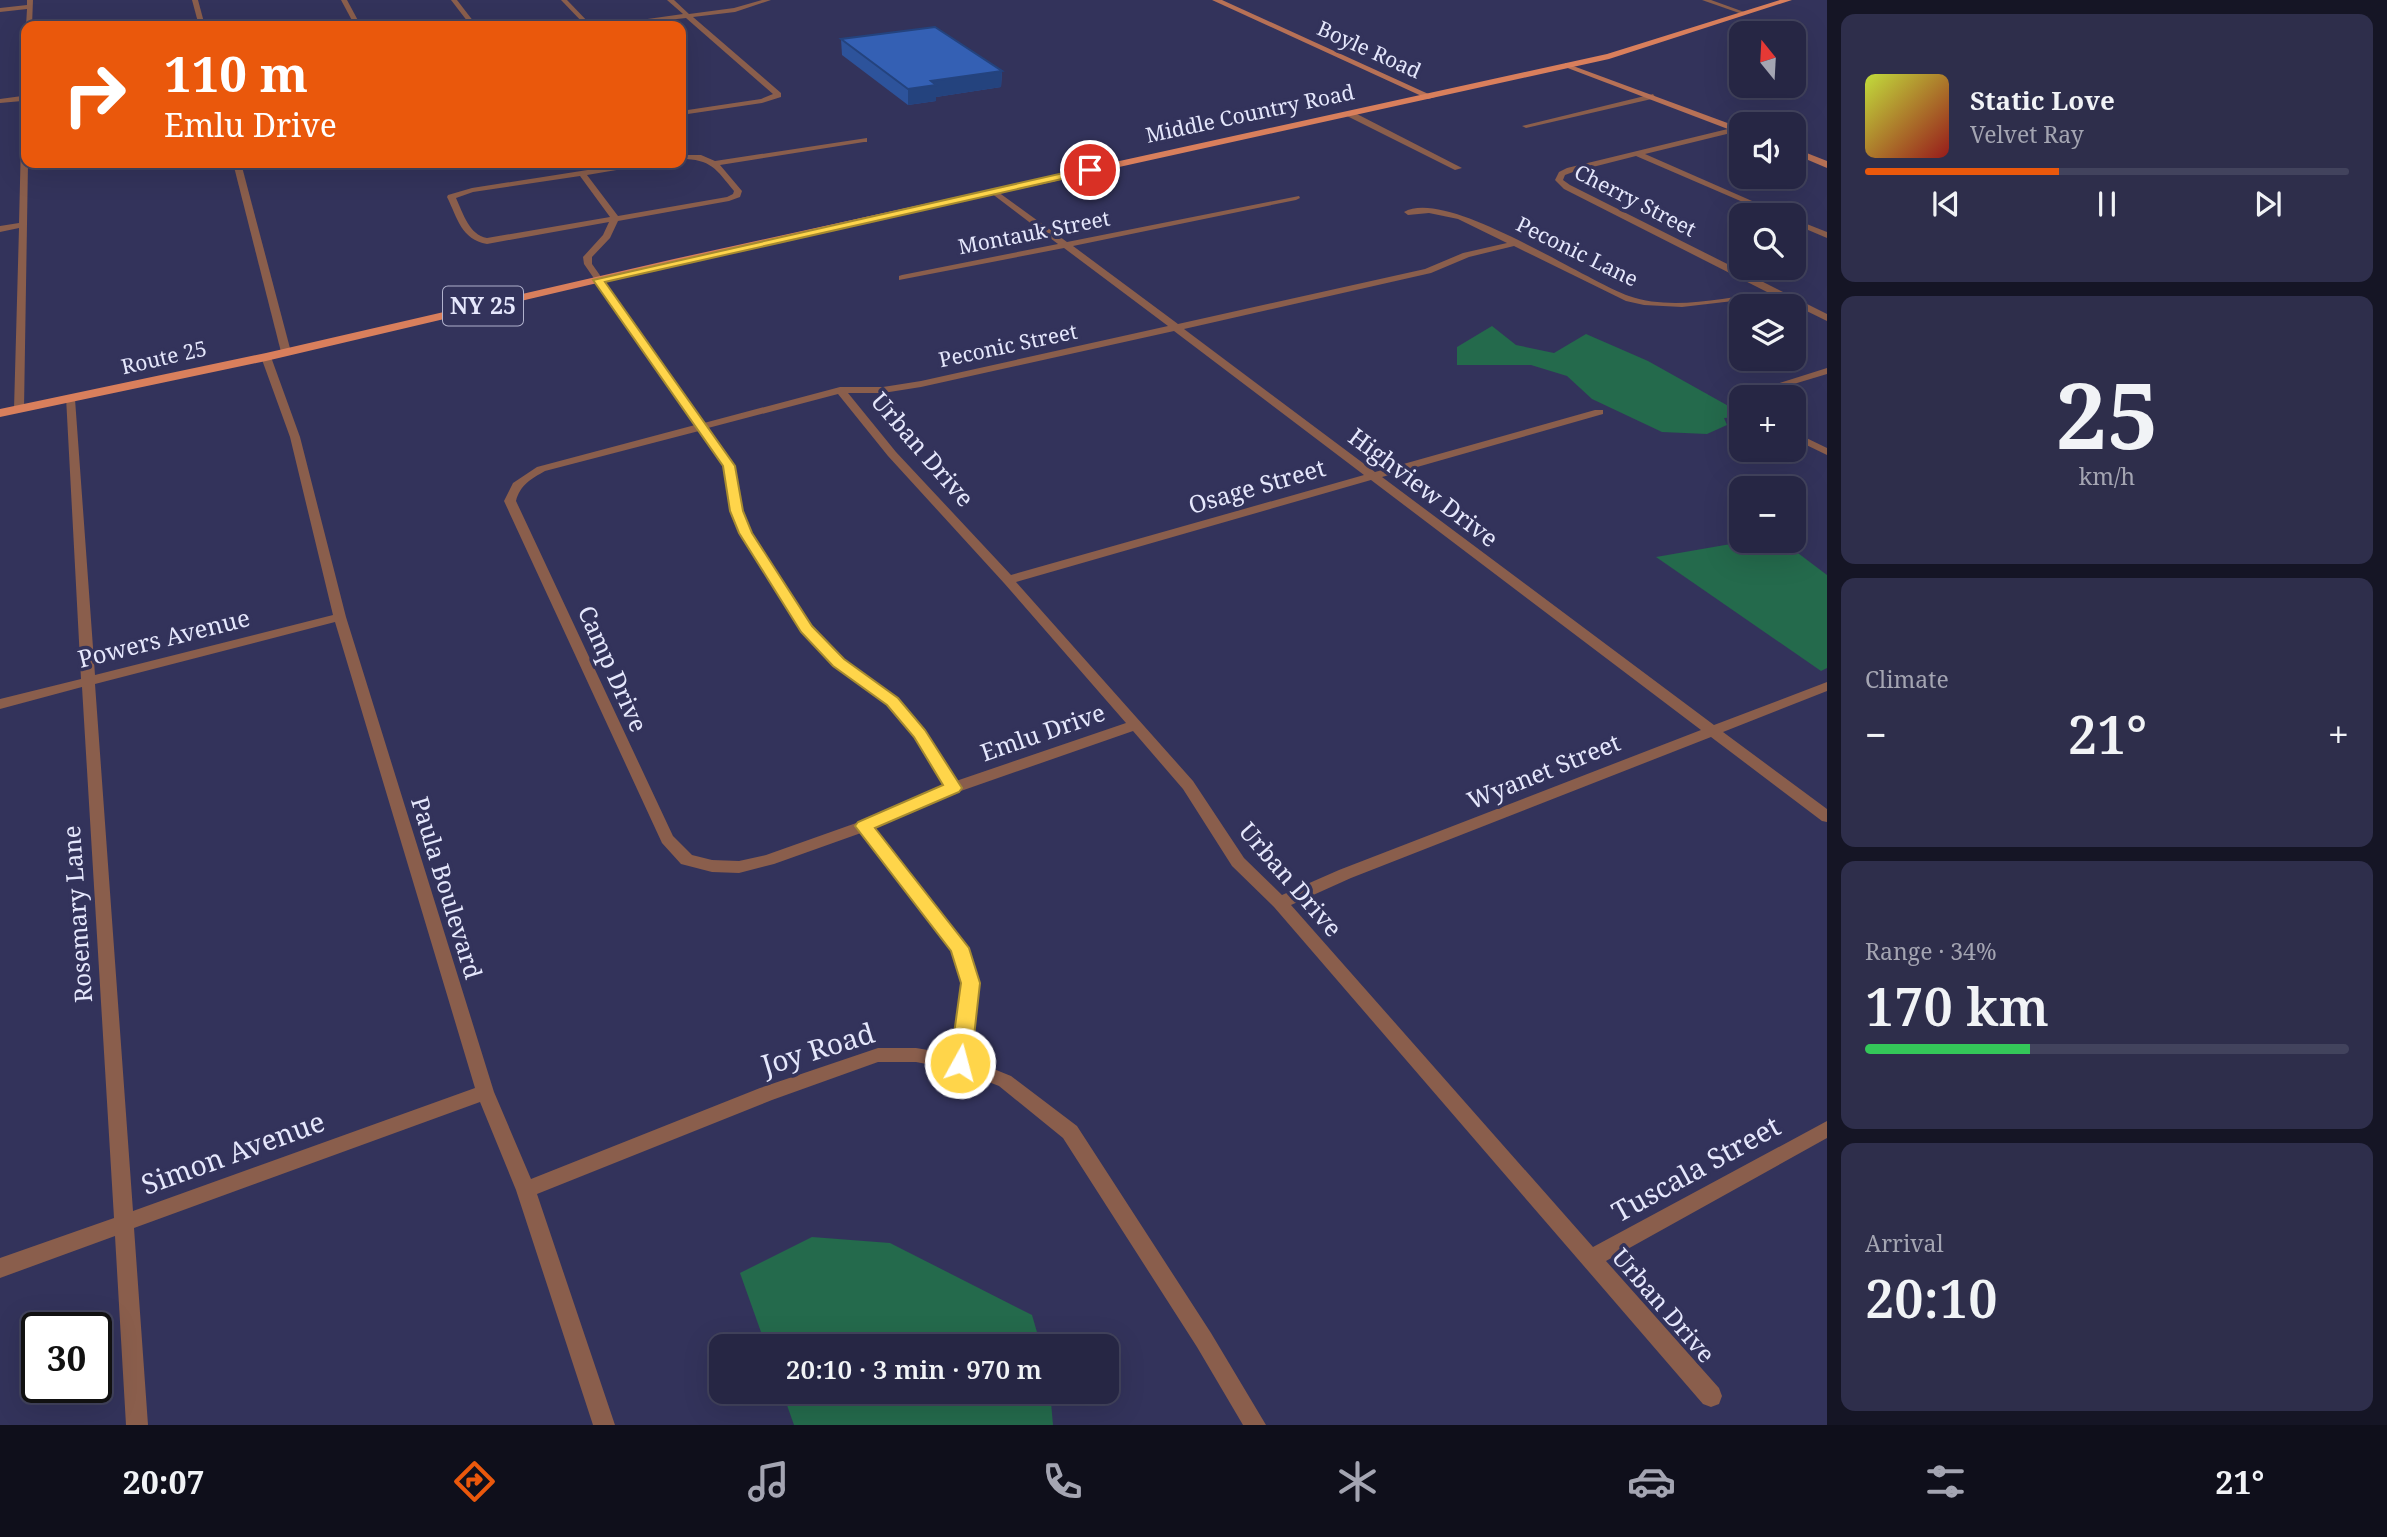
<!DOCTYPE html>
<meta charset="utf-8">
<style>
:root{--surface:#262644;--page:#2e2e4b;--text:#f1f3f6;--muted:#a4a5b2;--line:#42435d;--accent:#ea580c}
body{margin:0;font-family:"Noto Serif",serif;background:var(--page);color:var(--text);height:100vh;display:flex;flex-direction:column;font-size:26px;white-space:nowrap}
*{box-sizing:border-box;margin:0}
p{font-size:23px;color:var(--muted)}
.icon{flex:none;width:38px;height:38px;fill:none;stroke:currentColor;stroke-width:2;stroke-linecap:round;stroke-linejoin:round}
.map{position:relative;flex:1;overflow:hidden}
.drawer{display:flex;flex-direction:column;gap:14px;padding:14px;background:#151525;width:560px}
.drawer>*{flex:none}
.hud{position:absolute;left:21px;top:21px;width:665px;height:147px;border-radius:14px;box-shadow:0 7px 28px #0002,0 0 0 2px var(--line);background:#ea580c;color:#fff;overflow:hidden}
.needle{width:46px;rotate:342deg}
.tools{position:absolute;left:1729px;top:21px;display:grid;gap:14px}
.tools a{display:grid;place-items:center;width:77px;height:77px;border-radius:14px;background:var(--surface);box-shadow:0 7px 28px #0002,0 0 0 2px var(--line);font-size:35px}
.speed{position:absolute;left:21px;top:1312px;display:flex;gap:14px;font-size:35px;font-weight:700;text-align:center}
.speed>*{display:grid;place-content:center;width:91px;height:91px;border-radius:50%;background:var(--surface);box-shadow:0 7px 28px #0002,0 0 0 2px var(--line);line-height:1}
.speed .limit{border:4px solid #111;border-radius:10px;background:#fff;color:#111}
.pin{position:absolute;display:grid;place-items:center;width:60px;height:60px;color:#fff;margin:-30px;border:4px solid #fff;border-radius:50%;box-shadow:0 2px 7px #0007}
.me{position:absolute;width:77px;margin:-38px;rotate:7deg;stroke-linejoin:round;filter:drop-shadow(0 0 5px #0008)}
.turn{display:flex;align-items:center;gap:24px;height:147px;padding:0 28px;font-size:32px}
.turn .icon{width:91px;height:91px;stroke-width:2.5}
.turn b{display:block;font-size:49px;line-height:60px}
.big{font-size:52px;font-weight:600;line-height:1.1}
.drawer .tile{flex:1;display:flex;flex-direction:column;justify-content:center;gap:10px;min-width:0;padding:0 24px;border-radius:14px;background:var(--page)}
.drawer .dial{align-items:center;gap:0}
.dial b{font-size:91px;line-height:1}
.song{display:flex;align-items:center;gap:21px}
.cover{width:84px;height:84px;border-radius:10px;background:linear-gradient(135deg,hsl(70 70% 55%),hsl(0 70% 35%))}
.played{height:7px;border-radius:4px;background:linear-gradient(90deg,var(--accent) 40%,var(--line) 40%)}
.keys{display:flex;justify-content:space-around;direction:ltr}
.heat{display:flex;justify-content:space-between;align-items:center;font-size:38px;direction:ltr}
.charge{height:10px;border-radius:5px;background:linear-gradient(90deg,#34c759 34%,var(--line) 0)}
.trip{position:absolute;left:709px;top:1334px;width:410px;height:70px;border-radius:14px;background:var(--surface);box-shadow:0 7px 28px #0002,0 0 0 2px var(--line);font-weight:600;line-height:70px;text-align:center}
.tabs{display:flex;height:112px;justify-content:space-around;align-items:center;background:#0f0f1b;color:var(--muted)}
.tabs .icon{width:49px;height:49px}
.tabs .on{color:var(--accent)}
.tabs b{font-size:32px;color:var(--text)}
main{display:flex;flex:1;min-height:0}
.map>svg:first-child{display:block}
</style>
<main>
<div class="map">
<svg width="1827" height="1425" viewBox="0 0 1827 1425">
<rect width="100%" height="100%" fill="#33335b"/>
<!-- green -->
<g fill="#246a4c">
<polygon points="1492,326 1516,345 1554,353 1586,334 1648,361 1741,413 1741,417 1724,418 1727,425 1707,434 1662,432 1592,399 1567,376 1531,365 1457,365 1457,347"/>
<polygon points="1748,541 1782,541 1827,575 1827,668 1821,671 1656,557"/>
<polygon points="812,1237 890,1243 1032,1315 1041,1346 766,1346 740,1273"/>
<polygon points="782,1391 1050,1391 1053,1425 794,1425"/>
</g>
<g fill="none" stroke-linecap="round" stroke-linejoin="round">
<!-- street -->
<g fill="#8a5e4c" fill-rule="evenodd">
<polygon points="27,0 33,0 32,26 26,26 27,9 0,12 0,8 27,5"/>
<polygon points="192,0 198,0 205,26 199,26"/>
<polygon points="341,0 347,0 361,26 355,26"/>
<polygon points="451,0 457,0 477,26 471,26"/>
<polygon points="561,0 567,0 592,26 586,26"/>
<polygon points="667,0 674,0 689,14 734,8 762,0 771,0 735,12 693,17 781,93 781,97 762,103 681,115 681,111 761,99 773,94 686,18 615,26 598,26 683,14"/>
<polygon points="1702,0 1711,0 1747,13 1742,14"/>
<polygon points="23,93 26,93 26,163 28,163 24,409 19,412 14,409 19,228 0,232 0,226 19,223 22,101 0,103 0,99 22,96"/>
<polygon points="1653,94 1656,98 1526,128 1522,126"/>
<polygon points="1347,112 1353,112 1462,168 1455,170 1347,116"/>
<path d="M 1736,127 L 1740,129 L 1739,131 L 1645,154 L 1784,215 L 1773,215 L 1636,156 L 1573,172 L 1565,175 L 1563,180 L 1570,185 L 1827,314 L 1827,321 L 1776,296 L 1682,307 L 1644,305 L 1626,301 L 1514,246 L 1469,257 L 1431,273 L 1184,329 L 1375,472 L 1595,410 L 1603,410 L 1603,414 L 1382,477 L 1714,725 L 1827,682 L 1827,691 L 1723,732 L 1827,809 L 1827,822 L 1822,821 L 1711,737 L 1351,878 L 1291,905 L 1593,1247 L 1827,1121 L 1827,1138 L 1606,1261 L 1719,1388 L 1722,1396 L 1719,1404 L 1711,1407 L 1703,1404 L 1274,907 L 1232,866 L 1183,789 L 1133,731 L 958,792 L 874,828 L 968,948 L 979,983 L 969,1059 L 1011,1076 L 1077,1126 L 1211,1333 L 1266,1425 L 1243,1425 L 1197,1347 L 1063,1138 L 999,1086 L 958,1070 L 916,1062 L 878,1062 L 772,1100 L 537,1194 L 615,1425 L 593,1425 L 516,1190 L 480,1102 L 134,1228 L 148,1425 L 126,1425 L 115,1236 L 0,1278 L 0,1258 L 114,1218 L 82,687 L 0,709 L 0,699 L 81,679 L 66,397 L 70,396 L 75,399 L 95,675 L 333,615 L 290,437 L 261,357 L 266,354 L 271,357 L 300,437 L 346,617 L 494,1092 L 531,1179 L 760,1088 L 878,1048 L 916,1048 L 952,1054 L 961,983 L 952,950 L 861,833 L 774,864 L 739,873 L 712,872 L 681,864 L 662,843 L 504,501 L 513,483 L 537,467 L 695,425 L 584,264 L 583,257 L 603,235 L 609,222 L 487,244 C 461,239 458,219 447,197 L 448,195 L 472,188 L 632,163 L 650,163 L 646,165 L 587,175 L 618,216 L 727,197 L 733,194 L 734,191 C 716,169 711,159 681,159 L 681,155 L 701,155 L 715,161 L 867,138 L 867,142 L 864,142 L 720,165 L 742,191 L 740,197 L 729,201 L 618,221 L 610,238 L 592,257 L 592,264 L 704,423 L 840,387 L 883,387 L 921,381 L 1168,326 L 1064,248 L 899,280 L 899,276 L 902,275 L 1058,244 L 991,193 L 991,189 L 994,189 L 1067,242 L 1299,196 L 1300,198 L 1296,200 L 1073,246 L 1178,324 L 1425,269 L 1463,253 L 1507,243 L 1458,219 L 1429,213 L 1408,215 L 1404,212 C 1446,187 1582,279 1629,296 C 1672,311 1724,298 1767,292 L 1564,189 L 1555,180 L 1559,172 L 1567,168 ZM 580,176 L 610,217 L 487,238 C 469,235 463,213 456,198 L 473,192 ZM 1174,331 L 1364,475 L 1011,575 L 896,452 L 848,393 L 883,393 L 921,387 ZM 838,394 L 888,456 L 1004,583 L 1126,723 L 956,781 L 924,730 L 898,698 L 843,660 L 811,627 L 752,533 L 743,511 L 735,466 L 708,428 ZM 699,431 L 723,466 L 731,511 L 740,533 L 801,632 L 833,666 L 888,704 L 914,736 L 944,786 L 859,822 L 766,855 L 739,861 L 712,860 L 692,855 L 673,836 L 516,501 C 520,485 531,479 545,471 ZM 1371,480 L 1701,730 L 1339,870 L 1282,895 L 1244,858 L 1193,781 L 1016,582 ZM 335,622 L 475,1088 L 133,1211 L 95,684 Z"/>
<polygon points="233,163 241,163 291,352 290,354 281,352"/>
<polygon points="1794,219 1827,232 1827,238 1794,224"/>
<polygon points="1827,368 1827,374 1751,397 1741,397 1741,400 1736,397"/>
<polygon points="1794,432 1827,448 1827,455 1794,439"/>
</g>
<!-- secondary -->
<g fill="#b77156" fill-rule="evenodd">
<polygon points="1212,0 1222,0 1435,97 1428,99"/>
<polygon points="1565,63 1741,128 1741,134 1565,67"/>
<polygon points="1794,148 1827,161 1827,168 1794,154"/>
</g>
<!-- primary -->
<polygon fill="#d97f5c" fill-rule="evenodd" points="1780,0 1792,0 1609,59 674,265 266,361 0,417 0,409 266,353 674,259 1607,54"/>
</g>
<!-- wall -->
<polygon fill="#2d539b" points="841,39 1002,71 1001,87 936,97 936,101 908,105 842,55"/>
<!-- shaded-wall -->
<polygon fill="#24437e" points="1002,71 1001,87 936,97 936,101 908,105 908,89 931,81"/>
<!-- building -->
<polygon fill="#3460b4" stroke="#24437e" stroke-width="2" points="935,27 1002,71 931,81 936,85 908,89 841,39"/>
<!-- route -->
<polygon fill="#ffd54a" stroke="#a68a30" stroke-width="2" points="1090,167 1094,170 1093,172 605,282 735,466 743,511 752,533 812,626 844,659 898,698 925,730 962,788 959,792 875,828 969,948 980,983 971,1063 968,1069 960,1071 953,1069 950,1063 961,983 951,951 855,826 858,822 943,785 914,737 887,705 833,666 801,632 739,533 730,511 723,466 593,280"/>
<g text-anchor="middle" stroke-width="7" stroke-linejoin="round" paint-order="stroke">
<!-- far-street labels -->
<g font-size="21" fill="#e5e7fc" stroke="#33335b">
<text transform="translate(1369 50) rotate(24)" y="7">Boyle Road</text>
<text transform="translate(1250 114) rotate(-12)" y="7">Middle Country Road</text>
<text transform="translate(1635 201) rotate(27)" y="7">Cherry Street</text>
<text transform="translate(1034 233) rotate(-11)" y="7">Montauk Street</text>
<text transform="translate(1577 252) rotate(26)" y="7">Peconic Lane</text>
<text transform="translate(1008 346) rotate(-12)" y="7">Peconic Street</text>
<text transform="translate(164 358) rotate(-13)" y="7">Route 25</text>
</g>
<!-- shield labels -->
<rect fill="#33335b" stroke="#b0b1cc" stroke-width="2" x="443" y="286.5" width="80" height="39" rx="5"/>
<g font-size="23" font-weight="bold" fill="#e5e7fc">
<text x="483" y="314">NY 25</text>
</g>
<!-- street labels -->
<g font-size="24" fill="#e5e7fc" stroke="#33335b">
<text transform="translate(922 450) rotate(49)" y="8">Urban Drive</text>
<text transform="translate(1257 487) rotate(-16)" y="8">Osage Street</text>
<text transform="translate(1423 488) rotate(37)" y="8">Highview Drive</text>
<text transform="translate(164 639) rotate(-14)" y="8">Powers Avenue</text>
<text transform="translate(612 669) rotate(66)" y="8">Camp Drive</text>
<text transform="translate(1043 733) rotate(-19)" y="8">Emlu Drive</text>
<text transform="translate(1544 772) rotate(-22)" y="8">Wyanet Street</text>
<text transform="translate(1290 880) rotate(49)" y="8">Urban Drive</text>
<text transform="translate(446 888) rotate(73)" y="8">Paula Boulevard</text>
<text transform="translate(78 914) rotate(-94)" y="8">Rosemary Lane</text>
<text transform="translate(1663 1306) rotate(49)" y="8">Urban Drive</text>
</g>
<!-- near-street labels -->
<g font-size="28" fill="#e5e7fc" stroke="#33335b">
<text transform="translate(818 1049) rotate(-17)" y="10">Joy Road</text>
<text transform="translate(233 1153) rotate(-20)" y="10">Simon Avenue</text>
<text transform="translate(1696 1169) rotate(-29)" y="10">Tuscala Street</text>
</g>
</g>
</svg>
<div class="tools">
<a><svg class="needle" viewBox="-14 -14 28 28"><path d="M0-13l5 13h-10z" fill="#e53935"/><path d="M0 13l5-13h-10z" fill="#a4a5b2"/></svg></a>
<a><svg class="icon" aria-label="sound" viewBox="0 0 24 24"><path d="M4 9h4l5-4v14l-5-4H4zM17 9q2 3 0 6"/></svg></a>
<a><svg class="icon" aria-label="search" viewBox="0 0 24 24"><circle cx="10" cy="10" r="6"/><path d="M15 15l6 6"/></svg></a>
<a><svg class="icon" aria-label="layers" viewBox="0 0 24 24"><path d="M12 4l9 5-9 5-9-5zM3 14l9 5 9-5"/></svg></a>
<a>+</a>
<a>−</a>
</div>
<div class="speed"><div class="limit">30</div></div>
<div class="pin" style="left:1090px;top:170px;background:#d93025"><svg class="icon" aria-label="arrive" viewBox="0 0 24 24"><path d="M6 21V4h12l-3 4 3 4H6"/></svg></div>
<svg class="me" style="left:960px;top:1063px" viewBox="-20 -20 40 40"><circle r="17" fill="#ffd54a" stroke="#fff" stroke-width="3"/><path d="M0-11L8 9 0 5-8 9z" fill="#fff"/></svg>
<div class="trip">20:10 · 3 min · 970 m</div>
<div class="hud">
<div class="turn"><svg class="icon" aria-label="right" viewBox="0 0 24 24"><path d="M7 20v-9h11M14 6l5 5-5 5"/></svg><div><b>110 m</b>Emlu Drive</div></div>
</div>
</div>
<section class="drawer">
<div class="tile">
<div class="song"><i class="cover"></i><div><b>Static Love</b><p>Velvet Ray</p></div></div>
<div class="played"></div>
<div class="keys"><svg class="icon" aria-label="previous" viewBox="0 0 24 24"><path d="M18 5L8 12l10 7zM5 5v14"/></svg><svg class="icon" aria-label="pause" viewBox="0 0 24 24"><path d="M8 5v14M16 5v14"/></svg><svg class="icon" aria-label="next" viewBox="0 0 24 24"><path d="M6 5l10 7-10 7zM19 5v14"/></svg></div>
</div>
<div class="tile dial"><b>25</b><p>km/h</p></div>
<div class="tile"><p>Climate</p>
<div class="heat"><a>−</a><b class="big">21°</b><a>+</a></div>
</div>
<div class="tile"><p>Range · 34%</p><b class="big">170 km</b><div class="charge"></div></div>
<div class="tile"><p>Arrival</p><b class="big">20:10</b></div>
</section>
</main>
<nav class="tabs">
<b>20:07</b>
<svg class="icon on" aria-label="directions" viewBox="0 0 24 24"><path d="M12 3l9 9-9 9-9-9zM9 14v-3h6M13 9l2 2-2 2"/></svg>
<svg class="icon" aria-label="music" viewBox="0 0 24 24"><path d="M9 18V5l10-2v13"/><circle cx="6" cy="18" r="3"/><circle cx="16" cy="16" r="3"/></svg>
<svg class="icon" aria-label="phone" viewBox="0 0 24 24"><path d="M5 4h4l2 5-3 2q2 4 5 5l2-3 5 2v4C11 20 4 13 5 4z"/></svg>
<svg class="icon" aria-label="climate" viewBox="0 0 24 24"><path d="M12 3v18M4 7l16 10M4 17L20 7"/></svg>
<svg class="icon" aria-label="car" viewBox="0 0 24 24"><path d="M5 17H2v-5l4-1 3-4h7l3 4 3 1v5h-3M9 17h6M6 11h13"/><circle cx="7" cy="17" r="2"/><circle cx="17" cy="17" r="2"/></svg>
<svg class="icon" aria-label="filters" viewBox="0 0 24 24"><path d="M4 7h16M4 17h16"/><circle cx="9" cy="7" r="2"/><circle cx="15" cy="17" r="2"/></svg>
<b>21°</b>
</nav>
